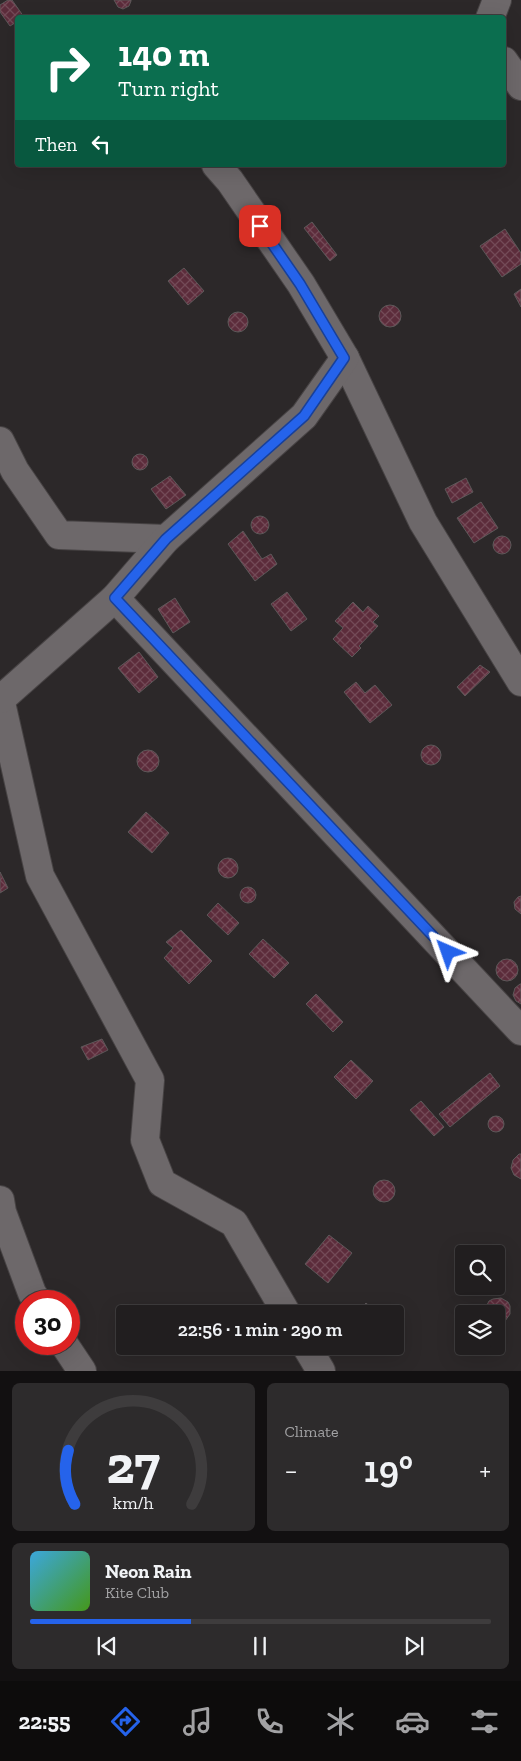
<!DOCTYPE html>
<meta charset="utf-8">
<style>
:root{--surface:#211e1f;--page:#2d2b2c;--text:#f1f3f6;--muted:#a2a2a4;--line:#3e3c3d;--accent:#2563eb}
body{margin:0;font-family:"Zilla Slab",serif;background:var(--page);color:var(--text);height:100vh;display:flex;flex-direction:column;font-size:19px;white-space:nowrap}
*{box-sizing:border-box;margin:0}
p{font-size:16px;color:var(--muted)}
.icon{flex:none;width:28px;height:28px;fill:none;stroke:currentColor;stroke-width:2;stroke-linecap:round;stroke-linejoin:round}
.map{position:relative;height:1371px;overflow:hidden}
.details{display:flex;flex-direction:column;gap:12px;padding:12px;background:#121011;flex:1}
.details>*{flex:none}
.guide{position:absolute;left:15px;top:15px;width:491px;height:152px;border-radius:5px;box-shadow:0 5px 20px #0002,0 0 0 1px var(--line);background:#0b6e4f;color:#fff;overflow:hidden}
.buttons{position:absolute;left:455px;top:1245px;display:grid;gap:10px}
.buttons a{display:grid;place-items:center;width:50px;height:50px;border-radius:5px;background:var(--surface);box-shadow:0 5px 20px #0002,0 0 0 1px var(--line);font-size:25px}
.speed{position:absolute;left:15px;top:1290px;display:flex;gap:10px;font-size:25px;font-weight:700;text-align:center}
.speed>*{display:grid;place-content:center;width:65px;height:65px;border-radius:50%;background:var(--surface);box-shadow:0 5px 20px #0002,0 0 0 1px var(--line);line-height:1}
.speed .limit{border:8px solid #d22;background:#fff;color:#111}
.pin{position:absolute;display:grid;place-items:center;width:42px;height:42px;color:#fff;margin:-21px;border-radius:10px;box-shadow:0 2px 8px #0006}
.me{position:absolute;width:55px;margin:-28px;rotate:317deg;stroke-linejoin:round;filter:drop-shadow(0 0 4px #0008)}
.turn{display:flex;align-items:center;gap:18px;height:105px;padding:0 20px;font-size:22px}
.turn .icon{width:65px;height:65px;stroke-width:2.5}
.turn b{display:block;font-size:35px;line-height:42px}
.then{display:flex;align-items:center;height:48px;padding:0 20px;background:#0003;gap:10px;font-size:19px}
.big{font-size:38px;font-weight:600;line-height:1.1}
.details .tile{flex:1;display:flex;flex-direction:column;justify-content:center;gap:8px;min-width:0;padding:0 18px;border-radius:8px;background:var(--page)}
.details .dial{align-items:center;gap:0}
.dial svg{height:130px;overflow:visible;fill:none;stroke:var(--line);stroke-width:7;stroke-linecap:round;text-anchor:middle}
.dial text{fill:var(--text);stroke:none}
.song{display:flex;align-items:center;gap:15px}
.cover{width:60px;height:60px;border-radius:8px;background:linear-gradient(135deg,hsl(200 70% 55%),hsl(100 70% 35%))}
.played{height:5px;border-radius:2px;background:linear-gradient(90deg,var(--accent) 35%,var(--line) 35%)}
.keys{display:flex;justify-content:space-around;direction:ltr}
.heat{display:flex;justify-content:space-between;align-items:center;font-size:28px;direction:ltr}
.details .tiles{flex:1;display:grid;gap:12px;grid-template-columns:1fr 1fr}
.tile:last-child{grid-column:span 2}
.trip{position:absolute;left:116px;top:1305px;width:288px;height:50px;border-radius:5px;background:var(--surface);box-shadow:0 5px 20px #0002,0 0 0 1px var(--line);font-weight:600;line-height:50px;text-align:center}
.tab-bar{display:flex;height:80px;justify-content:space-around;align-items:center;background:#0d0c0c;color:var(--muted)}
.tab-bar .icon{width:35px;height:35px}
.tab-bar .selected{color:var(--accent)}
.tab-bar b{font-size:22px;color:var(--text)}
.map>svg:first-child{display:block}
</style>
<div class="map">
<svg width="521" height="1371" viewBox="0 0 521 1371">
<defs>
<pattern id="building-cross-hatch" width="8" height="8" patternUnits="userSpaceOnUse" patternTransform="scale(1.25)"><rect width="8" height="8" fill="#5c2c3b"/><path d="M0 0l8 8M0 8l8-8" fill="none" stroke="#734a57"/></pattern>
</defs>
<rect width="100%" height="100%" fill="#2c2829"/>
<!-- building -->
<g fill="url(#building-cross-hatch)" stroke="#5d5859">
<polygon points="8,0 12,0 24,17 18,18 18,21 10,26 0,12 0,5"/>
<polygon points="114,0 131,0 131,1 129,6 123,9 118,7"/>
<polygon points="312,222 337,255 330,261 304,228"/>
<polygon points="505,229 521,253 521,264 502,277 480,246"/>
<polygon points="184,268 204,291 188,305 168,281"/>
<polygon points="521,289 521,307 514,294"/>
<circle cx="390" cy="316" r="11"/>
<circle cx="238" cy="322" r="10"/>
<circle cx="140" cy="462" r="8"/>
<polygon points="170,476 186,495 166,509 151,489"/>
<polygon points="466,478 473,492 452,503 445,489"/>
<polygon points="481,502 498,528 474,543 457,518"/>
<circle cx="260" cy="525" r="9"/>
<polygon points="243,531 262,559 271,554 277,564 255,581 228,544"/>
<circle cx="502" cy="545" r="9"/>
<polygon points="287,592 307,619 291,631 271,604"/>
<polygon points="175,598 190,622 173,633 158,609"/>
<polygon points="353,602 363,612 368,606 379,616 373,622 378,626 359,646 361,648 352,657 333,639 343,628 335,621"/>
<polygon points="139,652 158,677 139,693 118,668"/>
<polygon points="480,665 490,672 465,696 457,687"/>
<polygon points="356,682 365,693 375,685 392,705 370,723 344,692"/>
<circle cx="431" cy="755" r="10"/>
<circle cx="148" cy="761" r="11"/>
<polygon points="146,812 169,833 152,853 128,832"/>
<circle cx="228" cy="868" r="10"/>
<polygon points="0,872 8,888 0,893"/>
<circle cx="248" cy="895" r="8"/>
<polygon points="521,896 521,914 515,909 514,902 518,897"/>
<polygon points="218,903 239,923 228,935 207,915"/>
<polygon points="181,930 212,961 189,984 164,958 173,948 166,942"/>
<polygon points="263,939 289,963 274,978 249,954"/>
<circle cx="507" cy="970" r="11"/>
<polygon points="520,984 521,984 521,1004 516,1001 513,995 515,988"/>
<polygon points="316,994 343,1022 333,1032 306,1004"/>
<polygon points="102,1039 108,1050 88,1060 81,1047"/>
<polygon points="351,1060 373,1081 356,1099 334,1077"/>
<polygon points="490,1073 500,1086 450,1127 439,1114"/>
<polygon points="421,1101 444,1127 434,1136 410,1110"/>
<circle cx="496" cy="1124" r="8"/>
<polygon points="519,1154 521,1154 521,1179 514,1175 511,1168 513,1160"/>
<circle cx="384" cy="1191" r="11"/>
<polygon points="329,1235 352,1253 328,1283 305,1264"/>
<polygon points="501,1298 508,1302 510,1306 510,1314 505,1321 497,1323 496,1314 486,1314 485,1309 489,1301 493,1299"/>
<polygon points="366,1303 378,1314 355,1314"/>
</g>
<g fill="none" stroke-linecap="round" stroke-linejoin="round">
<!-- minor casing -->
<g stroke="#474344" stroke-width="30">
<g id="minor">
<polyline points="490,18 497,0"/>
<polyline points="504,61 521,86"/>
<polyline points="216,165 230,181 301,284 345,358 423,522 521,682"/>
<polyline points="0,441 15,471 59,535 166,539"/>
<polyline points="115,598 521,1031"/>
<polyline points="0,698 40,876 150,1080 145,1140 162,1183 234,1223 287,1314"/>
<polyline points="1,699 115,598 166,539 304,416 345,358"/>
<polyline points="0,1200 2,1212 32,1293 37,1301"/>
<polyline points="64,1344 82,1371"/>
<polyline points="306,1346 321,1371"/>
</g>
</g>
<!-- minor -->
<use href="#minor" stroke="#6d686a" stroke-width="28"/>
</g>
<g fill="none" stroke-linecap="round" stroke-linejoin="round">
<!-- route casing -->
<g stroke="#184099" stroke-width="12">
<polyline id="route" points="260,226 300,284 344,358 304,416 166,539 115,598 448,952"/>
</g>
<!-- route -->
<use href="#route" stroke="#2563eb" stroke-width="9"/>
</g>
</svg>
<div class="buttons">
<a><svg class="icon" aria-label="search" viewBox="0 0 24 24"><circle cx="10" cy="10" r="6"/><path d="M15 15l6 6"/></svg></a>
<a><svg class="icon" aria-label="layers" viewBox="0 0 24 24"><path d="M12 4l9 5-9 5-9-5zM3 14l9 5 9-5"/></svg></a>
</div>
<div class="speed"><div class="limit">30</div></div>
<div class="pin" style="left:260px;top:226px;background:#d93025"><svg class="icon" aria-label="arrive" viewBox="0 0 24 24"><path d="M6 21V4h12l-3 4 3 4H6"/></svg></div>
<svg class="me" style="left:448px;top:952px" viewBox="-20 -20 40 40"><path d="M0-17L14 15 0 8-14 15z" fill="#2563eb" stroke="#fff" stroke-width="4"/></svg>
<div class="trip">22:56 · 1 min · 290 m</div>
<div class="guide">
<div class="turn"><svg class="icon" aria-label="right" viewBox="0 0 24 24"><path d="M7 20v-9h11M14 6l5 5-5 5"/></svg><div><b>140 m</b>Turn right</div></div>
<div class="then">Then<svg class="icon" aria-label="left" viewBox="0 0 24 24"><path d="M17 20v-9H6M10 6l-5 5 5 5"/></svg></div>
</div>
</div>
<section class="details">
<div class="tiles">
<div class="tile dial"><svg viewBox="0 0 100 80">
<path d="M14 69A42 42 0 1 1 86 69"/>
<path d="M14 69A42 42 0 0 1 10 36" stroke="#2563eb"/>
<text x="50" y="56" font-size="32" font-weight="700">27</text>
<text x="50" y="72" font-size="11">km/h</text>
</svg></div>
<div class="tile"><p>Climate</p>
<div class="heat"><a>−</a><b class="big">19°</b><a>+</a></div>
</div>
<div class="tile">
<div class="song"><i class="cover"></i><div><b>Neon Rain</b><p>Kite Club</p></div></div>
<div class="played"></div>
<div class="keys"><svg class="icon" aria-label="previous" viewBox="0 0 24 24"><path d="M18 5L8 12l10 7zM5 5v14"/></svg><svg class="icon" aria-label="pause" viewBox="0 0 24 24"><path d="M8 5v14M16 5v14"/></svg><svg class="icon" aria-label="next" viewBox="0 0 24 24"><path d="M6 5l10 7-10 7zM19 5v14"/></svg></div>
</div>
</div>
</section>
<nav class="tab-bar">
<b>22:55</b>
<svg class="icon selected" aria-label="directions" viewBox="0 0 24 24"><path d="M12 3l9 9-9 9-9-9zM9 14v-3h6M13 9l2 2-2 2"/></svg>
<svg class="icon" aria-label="music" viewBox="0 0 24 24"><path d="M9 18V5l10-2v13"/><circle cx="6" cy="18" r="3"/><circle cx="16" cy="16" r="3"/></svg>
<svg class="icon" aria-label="phone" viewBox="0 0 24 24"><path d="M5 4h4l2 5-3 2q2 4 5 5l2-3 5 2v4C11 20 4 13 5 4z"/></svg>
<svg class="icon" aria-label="climate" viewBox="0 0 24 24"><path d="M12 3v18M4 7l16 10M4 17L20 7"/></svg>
<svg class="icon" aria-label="car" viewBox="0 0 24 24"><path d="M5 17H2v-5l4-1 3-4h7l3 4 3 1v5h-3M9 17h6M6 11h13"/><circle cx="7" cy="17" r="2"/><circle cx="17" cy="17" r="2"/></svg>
<svg class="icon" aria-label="filters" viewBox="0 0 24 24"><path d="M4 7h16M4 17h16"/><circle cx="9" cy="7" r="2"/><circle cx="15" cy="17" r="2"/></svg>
</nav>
